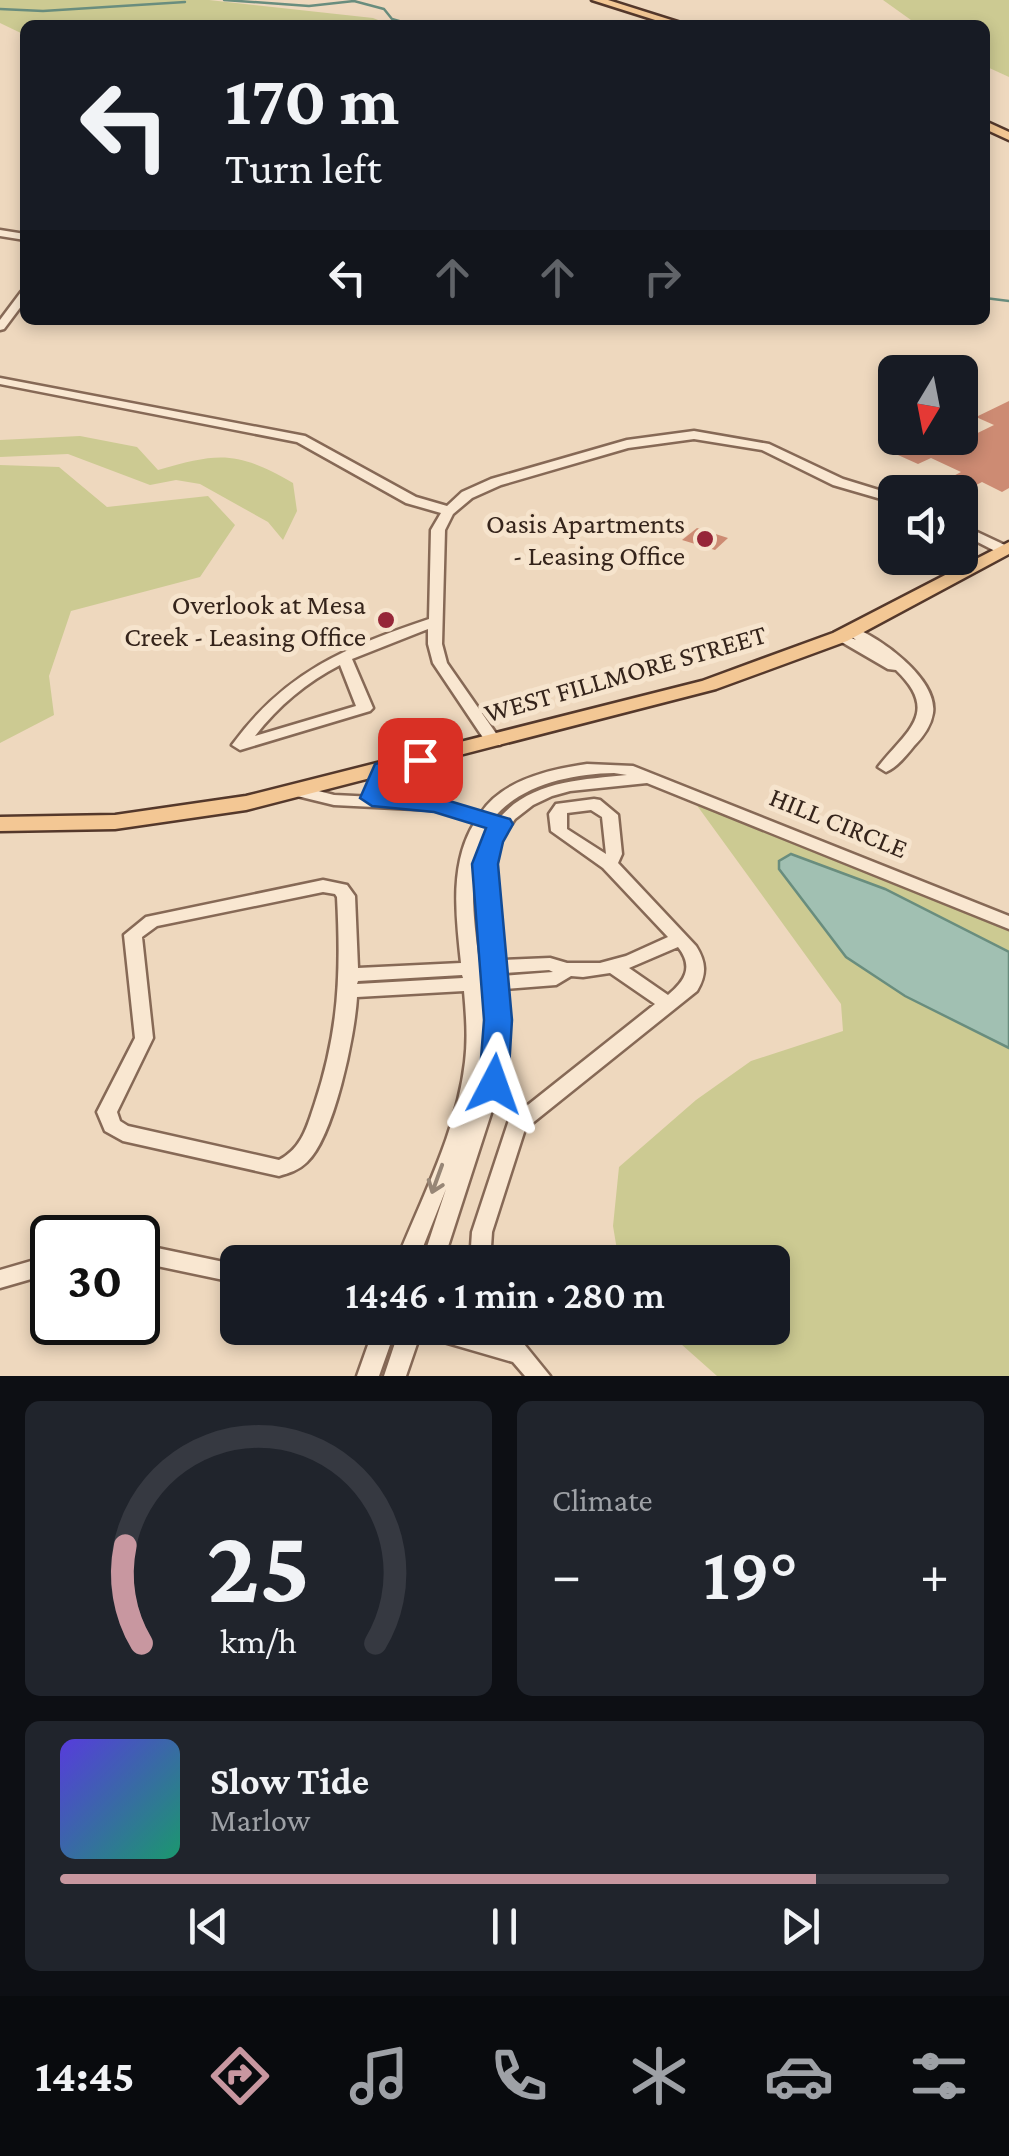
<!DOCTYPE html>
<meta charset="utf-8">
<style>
:root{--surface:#171b24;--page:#20242c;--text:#f1f3f6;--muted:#9ea1a6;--line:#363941;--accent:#c897a0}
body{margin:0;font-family:"Crimson Pro",serif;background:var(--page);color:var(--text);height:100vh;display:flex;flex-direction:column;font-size:38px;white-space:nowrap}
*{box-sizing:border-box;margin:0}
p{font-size:32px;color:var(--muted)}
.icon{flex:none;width:55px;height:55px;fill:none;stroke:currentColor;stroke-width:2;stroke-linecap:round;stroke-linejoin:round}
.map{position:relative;height:1376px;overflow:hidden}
.side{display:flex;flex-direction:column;gap:25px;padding:25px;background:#0d0f14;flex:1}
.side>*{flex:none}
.top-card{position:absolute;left:20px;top:20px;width:970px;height:305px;border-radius:15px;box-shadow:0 5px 15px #0003;background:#171b24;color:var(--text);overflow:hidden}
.needle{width:65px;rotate:190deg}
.tools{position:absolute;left:878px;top:355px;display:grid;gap:20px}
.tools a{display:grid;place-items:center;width:100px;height:100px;border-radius:15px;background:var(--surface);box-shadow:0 5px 15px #0003;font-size:50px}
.speed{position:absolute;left:30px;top:1215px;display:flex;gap:20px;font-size:50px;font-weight:700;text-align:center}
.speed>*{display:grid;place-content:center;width:130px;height:130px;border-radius:50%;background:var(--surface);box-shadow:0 5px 15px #0003;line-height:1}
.speed .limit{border:5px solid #111;border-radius:15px;background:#fff;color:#111}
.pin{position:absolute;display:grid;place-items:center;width:85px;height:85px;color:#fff;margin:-42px;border-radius:20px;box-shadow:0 5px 15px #0006}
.me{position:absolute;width:110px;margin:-55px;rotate:4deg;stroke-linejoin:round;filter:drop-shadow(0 0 8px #0008)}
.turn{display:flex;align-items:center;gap:35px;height:210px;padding:0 40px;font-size:45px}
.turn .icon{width:130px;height:130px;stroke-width:2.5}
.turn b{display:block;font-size:70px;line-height:85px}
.lanes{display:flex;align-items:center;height:95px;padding:0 40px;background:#0003;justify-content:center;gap:50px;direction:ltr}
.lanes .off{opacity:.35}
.big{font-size:75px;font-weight:600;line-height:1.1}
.side .widget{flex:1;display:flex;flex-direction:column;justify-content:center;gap:15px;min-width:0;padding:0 35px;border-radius:15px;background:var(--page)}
.side .dial{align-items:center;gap:0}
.dial svg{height:260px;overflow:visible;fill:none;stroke:var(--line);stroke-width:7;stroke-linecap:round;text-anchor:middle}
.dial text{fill:var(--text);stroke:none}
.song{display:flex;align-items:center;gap:30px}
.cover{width:120px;height:120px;border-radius:15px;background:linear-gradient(135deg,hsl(250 70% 55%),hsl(160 70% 35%))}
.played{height:10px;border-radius:5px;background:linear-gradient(90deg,var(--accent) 85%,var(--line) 85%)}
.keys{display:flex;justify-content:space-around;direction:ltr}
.heat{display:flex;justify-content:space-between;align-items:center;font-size:55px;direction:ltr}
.side .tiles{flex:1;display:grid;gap:25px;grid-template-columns:1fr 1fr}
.widget:last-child{grid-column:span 2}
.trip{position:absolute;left:220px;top:1245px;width:570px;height:100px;border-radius:15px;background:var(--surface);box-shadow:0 5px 15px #0003;font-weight:600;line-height:100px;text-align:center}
.dock{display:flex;height:160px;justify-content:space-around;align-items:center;background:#090b0e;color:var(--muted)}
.dock .icon{width:70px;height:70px}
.dock .active{color:var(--accent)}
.dock b{font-size:45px;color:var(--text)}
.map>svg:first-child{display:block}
</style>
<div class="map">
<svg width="1009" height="1376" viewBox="0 0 1009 1376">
<rect width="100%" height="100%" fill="#eed8be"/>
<!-- green -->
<g fill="#ccca92">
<polygon points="0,0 209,0 373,18 391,25 25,25 25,35 0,23"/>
<polygon points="883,0 1009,0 1009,77 985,66 985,25 918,25"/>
<path d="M 80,436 L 137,447 L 158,470 C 220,452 237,451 293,483 L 297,511 L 283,540 L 268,522 L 200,484 L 176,480 L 150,485 L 68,454 L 0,457 L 0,440 Z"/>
<polygon points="0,465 59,467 107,507 208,496 235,525 200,577 71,611 49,676 54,715 0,743"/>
<polygon points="693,800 1009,931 1009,1376 717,1376 663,1328 772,1328 772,1262 619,1262 613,1226 619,1167 696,1100 751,1061 843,1031 841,1004"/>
</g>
<!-- water -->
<polygon fill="#a1c0b2" stroke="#698d7e" stroke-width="2.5" points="791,854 885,889 1009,952 1009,1048 905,996 846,957 779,869 779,861"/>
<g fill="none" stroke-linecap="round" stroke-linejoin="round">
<!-- stream -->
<g stroke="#698d7e" stroke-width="2.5">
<polyline points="224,0 309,6 354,1 384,9 392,19 413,25"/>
<polyline points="0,9 43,11 185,2"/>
<polyline points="985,298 1009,301"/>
</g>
</g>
<!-- building -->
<g fill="#cd8b73">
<polygon points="1009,401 1009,488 1002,492 982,482 961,493 940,483 961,472 931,458 918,464 898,455 934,438 953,445 994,425 976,417"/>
<polygon points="697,528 728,538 715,550 682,540"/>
</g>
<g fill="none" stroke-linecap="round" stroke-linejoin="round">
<!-- minor casing -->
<g stroke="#866956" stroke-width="5">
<g id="minor">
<polygon points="0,230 25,234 25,240 0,236"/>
<polygon points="25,291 25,301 4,329 0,330 0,320 21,292"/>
<path d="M 0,378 L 305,436 L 416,497 L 447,506 L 462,492 L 491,479 L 627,440 L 694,431 L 769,444 L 843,479 L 895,495 L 895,503 L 833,485 L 762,450 L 694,439 L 628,448 L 501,485 L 472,498 L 453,514 L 445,530 L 442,644 L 447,663 L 502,742 L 500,745 L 488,745 L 433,663 L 428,644 L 428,629 L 352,659 L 373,708 L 370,711 L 240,750 L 232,745 C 285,672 346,647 429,619 L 431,530 L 441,513 L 406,503 L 297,442 L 0,384 ZM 340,665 L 356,706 L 255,736 C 278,706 307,682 340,665 Z"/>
<polygon points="960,524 1009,547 1009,553 999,553 960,533"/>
<path d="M 852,627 C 880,637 938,679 933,713 C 931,726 923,737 914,746 C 906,756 897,767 886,772 L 878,767 C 906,731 941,713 896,670 L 888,669 L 833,637 L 840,633 L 856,640 L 845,631 Z"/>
<path d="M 587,764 L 633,766 L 1009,916 L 1009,929 L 647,783 L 570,791 L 552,796 L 533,805 L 515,819 L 503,836 L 493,864 L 502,960 L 550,958 L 567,963 L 600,963 L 626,956 L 668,937 L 603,868 L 551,831 L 549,814 L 556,804 L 594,799 L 600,800 L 618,815 L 622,854 L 618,863 L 696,946 C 706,962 707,974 697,991 L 525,1129 L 492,1232 L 490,1262 L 470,1262 L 472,1232 L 509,1120 L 655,1004 L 610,973 L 583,977 L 571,976 L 556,985 L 505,989 L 507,1020 L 507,1064 L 443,1262 L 422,1262 L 446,1189 L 417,1262 L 396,1262 C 422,1197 457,1131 465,1062 C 468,1038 466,1014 464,991 L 357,997 C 355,1035 334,1137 307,1162 C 299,1170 289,1173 279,1176 L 123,1141 L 105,1131 L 97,1112 L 135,1038 L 124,935 L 146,917 L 323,880 L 347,885 L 355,896 L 358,968 L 461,963 C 456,916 449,863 475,822 L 435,810 L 334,805 L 293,795 L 291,791 L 293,787 L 299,786 L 334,795 L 436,800 L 481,813 C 502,780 551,769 587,764 ZM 614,773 L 627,775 C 578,780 525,781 494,825 C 486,837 477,853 477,868 C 476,898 482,931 484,961 L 479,962 C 474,922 467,875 482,838 C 502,789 564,774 614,773 ZM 591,810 L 602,817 L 606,854 L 567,829 L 567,813 ZM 323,892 L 335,894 L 337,897 C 341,973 339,1030 315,1103 C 307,1127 302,1148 279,1160 L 128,1126 L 120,1121 L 117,1112 L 153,1038 L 142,937 L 157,926 ZM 678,947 C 694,967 685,981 668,995 L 629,968 ZM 549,970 L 553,972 L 503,976 L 503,973 ZM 462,975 L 463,978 L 357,984 L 358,981 ZM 482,990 L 486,990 C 489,1024 491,1054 480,1087 C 486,1054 485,1023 482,990 Z"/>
<polygon points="138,1244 238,1265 238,1283 138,1262"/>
<polygon points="52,1255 52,1273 0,1288 0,1270"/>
<polygon points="374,1328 396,1328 379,1376 357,1376"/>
<polygon points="400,1328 459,1328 492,1336 487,1328 511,1328 550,1376 525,1376 513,1362 420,1335 406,1376 384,1376"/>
</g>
</g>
<!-- major casing -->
<g stroke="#54382b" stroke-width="5">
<g id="major">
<polygon points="592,0 608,0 687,25 671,25"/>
<polygon points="985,121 1009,132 1009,140 985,129"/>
<polygon points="1009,542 1009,554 847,641 716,689 246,810 115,829 0,831 0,817 115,815 246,796 702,681 833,633"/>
</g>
</g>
<!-- minor -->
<use href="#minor" fill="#f9e7d1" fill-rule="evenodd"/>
<!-- major -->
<use href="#major" fill="#f3c794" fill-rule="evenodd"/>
</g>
<!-- one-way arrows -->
<defs><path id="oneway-shaft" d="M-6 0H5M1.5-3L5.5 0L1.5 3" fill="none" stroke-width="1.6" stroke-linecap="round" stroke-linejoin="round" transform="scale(2.5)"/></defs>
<use stroke="#978676" href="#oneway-shaft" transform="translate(437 1179) rotate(110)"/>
<!-- route -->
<polygon fill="#1a73e8" stroke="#114b97" stroke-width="2.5" points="420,753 429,755 432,760 429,765 394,774 387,792 436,797 510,819 513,824 503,842 498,864 512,1020 508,1084 504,1092 483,1092 479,1084 484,1020 472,864 486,828 434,812 372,806 360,798 375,764"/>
<!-- markers -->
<g fill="#962638" stroke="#f6e4cd" stroke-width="4">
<circle cx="705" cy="539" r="10"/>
<circle cx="386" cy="620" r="10"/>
</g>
<g text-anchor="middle" stroke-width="10" stroke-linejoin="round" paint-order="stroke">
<!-- poi labels -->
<g font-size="28" fill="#35241b" stroke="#f6e4cd" text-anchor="end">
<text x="685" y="533">Oasis Apartments<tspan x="685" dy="32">- Leasing Office</tspan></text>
<text x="366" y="614">Overlook at Mesa<tspan x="366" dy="32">Creek - Leasing Office</tspan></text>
</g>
<!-- street labels -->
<g font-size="28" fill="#35241b" stroke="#f6e4cd">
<text transform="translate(625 673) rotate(-16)" y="10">WEST FILLMORE STREET</text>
<text transform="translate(839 822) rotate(22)" y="10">HILL CIRCLE</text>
</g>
</g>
</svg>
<div class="tools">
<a><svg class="needle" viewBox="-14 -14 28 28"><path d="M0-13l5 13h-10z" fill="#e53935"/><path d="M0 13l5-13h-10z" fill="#9ea1a6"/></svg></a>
<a><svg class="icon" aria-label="sound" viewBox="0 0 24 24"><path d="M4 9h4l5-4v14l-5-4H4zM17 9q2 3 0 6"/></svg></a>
</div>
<div class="speed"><div class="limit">30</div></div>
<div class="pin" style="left:420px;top:760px;background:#d93025"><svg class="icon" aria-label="arrive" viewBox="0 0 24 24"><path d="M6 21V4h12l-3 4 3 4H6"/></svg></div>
<svg class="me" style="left:494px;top:1084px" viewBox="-20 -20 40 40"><path d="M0-17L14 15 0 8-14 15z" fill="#1a73e8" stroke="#fff" stroke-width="4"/></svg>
<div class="trip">14:46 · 1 min · 280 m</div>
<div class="top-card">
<div class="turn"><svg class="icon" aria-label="left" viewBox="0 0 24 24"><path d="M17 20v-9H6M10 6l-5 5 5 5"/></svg><div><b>170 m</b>Turn left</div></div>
<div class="lanes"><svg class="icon" aria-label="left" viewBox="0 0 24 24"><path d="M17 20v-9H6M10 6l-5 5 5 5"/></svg><svg class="icon off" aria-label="ahead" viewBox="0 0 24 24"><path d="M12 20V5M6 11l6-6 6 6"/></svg><svg class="icon off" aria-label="ahead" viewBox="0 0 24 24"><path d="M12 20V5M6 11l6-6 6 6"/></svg><svg class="icon off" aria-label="right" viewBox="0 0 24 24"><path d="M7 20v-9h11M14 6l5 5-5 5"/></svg></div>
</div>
</div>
<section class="side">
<div class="tiles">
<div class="widget dial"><svg viewBox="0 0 100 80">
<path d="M14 69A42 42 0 1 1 86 69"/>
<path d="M14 69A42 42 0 0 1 9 39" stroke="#c897a0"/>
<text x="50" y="56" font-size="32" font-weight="700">25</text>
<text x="50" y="72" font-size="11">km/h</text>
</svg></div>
<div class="widget"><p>Climate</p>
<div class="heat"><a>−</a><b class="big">19°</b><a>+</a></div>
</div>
<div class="widget">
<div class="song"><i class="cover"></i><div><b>Slow Tide</b><p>Marlow</p></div></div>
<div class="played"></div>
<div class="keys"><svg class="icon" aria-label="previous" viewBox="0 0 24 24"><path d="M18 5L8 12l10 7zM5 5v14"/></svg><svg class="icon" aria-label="pause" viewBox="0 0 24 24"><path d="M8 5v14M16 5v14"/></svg><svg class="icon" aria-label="next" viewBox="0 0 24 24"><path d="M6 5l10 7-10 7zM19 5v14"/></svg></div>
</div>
</div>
</section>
<nav class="dock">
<b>14:45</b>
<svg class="icon active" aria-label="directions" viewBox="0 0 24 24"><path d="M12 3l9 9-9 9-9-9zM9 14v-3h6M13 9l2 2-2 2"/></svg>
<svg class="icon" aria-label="music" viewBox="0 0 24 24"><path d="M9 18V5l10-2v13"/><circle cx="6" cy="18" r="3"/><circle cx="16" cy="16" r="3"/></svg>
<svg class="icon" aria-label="phone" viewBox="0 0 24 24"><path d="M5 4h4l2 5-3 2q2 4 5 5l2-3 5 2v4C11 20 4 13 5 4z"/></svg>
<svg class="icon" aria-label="climate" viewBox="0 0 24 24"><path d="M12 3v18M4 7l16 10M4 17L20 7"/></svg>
<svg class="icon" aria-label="car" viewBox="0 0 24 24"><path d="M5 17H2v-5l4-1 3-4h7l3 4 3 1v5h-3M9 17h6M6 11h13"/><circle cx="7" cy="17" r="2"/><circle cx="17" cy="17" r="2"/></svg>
<svg class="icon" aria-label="filters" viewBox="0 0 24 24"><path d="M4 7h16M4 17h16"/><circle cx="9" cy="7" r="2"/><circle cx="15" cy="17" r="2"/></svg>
</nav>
